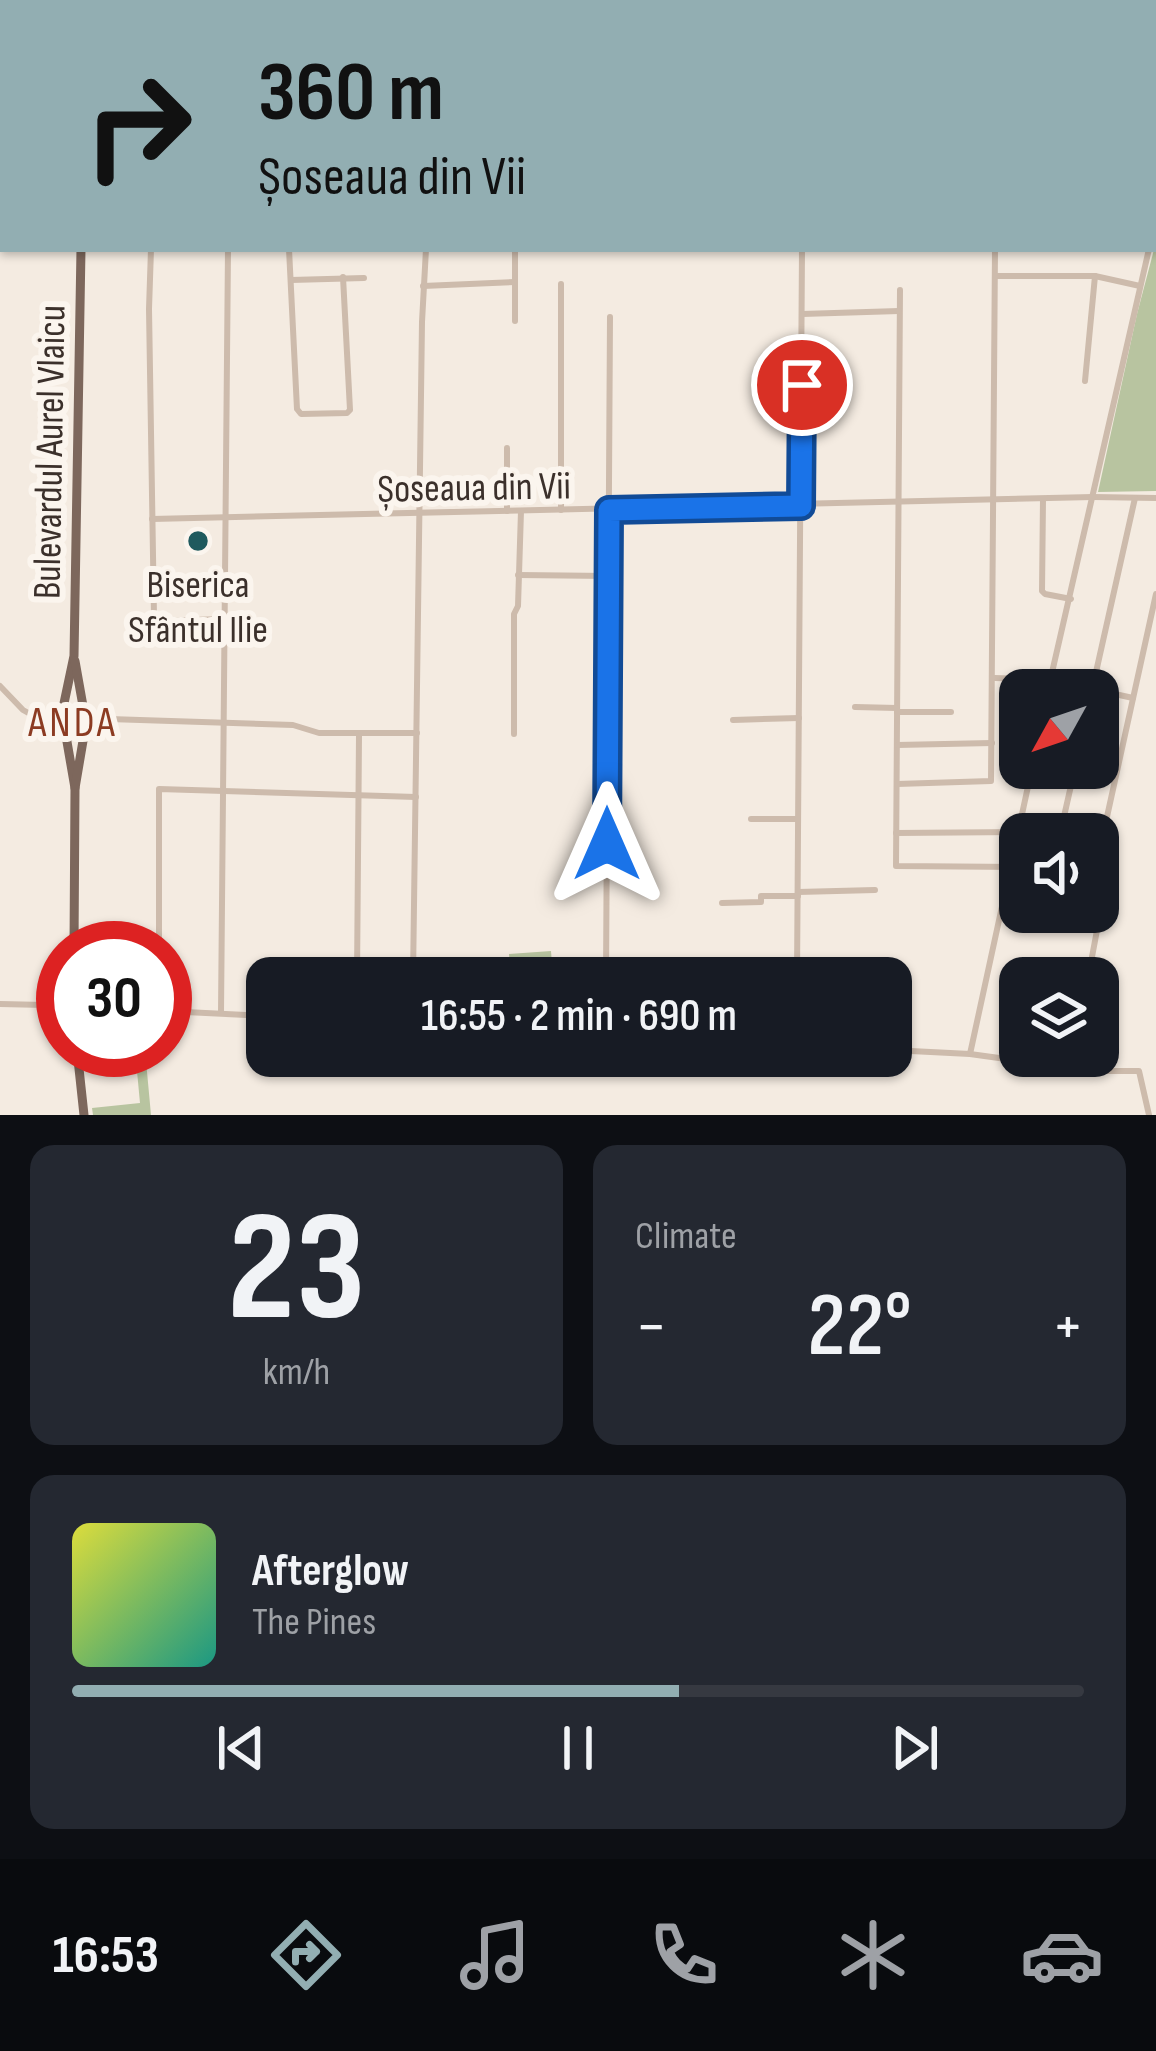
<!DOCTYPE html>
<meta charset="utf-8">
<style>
:root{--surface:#171b24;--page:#242831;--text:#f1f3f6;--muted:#9ea1a6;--line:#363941;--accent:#92aeb2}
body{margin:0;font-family:"Sofia Sans Condensed",sans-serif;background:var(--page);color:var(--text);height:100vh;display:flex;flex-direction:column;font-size:45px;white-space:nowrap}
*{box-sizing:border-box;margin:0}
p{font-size:39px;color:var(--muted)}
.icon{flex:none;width:66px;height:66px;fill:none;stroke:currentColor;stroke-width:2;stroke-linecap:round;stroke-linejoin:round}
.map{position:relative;height:1115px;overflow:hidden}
.side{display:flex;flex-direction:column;gap:30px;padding:30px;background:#0d0f14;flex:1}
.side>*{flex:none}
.guide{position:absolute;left:0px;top:0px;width:1158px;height:252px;box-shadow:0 3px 9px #0004;background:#92aeb2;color:#111;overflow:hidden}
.needle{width:78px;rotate:230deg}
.tools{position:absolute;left:999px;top:669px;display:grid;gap:24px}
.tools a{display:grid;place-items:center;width:120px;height:120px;border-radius:24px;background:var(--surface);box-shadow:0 3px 9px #0004;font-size:60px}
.speed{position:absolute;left:36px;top:921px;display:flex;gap:24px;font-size:60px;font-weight:700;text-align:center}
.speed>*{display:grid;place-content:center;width:156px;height:156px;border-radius:50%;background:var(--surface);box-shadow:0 3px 9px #0004;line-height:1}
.speed .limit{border:18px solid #d22;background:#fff;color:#111}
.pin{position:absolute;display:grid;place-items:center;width:102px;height:102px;color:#fff;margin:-51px;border:6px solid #fff;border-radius:50%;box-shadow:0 3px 12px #0007}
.me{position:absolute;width:132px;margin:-66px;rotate:0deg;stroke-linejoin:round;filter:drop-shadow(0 0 9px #0008)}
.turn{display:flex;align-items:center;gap:42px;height:252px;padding:0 60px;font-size:54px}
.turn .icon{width:156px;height:156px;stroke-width:2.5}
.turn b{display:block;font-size:84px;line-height:102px}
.big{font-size:90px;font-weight:600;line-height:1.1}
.side .widget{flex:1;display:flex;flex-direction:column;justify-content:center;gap:18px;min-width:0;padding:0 42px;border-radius:24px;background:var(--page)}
.side .dial{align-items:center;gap:0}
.dial b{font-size:156px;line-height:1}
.song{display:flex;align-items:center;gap:36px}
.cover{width:144px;height:144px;border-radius:18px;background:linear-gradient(135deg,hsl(60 70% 55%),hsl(170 70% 35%))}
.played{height:12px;border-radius:6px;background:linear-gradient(90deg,var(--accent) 60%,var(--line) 60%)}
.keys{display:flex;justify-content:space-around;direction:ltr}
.heat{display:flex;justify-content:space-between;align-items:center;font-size:66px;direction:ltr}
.side .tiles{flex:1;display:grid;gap:30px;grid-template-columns:1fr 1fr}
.widget:last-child{grid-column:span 2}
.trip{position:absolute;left:246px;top:957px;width:666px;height:120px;border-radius:24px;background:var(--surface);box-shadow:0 3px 9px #0004;font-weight:600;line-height:120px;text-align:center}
.tab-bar{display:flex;height:192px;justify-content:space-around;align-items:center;background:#090b0e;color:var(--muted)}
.tab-bar .icon{width:84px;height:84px}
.tab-bar .current{color:var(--accent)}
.tab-bar b{font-size:54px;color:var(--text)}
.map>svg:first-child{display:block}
</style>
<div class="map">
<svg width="1156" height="1115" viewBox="0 0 1156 1115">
<rect width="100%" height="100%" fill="#f4ebe1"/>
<!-- green -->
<g fill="#b8c4a0">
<polygon points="1156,242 1156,491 1098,492 1137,314"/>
<polygon points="551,951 553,978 511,978 509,954"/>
<polygon points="135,1050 145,1050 151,1115 93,1115 92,1108 140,1103"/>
</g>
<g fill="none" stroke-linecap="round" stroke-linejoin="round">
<!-- minor -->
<g stroke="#cdbbac" stroke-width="6">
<polyline points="816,0 816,3"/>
<polyline points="901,0 902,3"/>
<polyline points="1014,0 1015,3"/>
<polyline points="146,3 147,0"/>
<polyline points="728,3 728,0"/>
<polyline points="772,3 772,0"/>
<polyline points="1155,115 1156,115"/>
<polyline points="151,249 149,309 154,617 158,621 224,619"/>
<polyline points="289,249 297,409 301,414 347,413 350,410 343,277"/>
<polyline points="995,276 1095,276 1140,286"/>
<polyline points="291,280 364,278"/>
<polyline points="423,286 515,282"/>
<polyline points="900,290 896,866 1020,867"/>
<polyline points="802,314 899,311"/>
<polyline points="515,321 515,249"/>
<polyline points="1085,381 1095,276"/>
<polyline points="507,448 507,511"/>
<polyline points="1093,497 1156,498"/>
<polyline points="1043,499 1042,591 1045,594 1071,599"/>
<polyline points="561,510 561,284"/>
<polyline points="518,575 609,576"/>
<polyline points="995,678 1051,680 1133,698"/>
<polyline points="1092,690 1135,498"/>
<polyline points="855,707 897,708"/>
<polyline points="88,711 109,719 293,725 319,733 417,733"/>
<polyline points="897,712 951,712"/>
<polyline points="733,720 799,718"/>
<polyline points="87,732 109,719"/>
<polyline points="514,734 514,614 518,606 521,511"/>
<polyline points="897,745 992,743"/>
<polyline points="897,784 991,781 995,249"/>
<polyline points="751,819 798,819"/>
<polyline points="896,833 1018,832"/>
<polyline points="1060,834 1075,768"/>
<polyline points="798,892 875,890"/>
<polyline points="722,903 761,902 761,896 798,896"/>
<polyline points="159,948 159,789 416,797"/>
<polyline points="357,978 359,736"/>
<polyline points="413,978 422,322 426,249 435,249"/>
<polyline points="606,978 610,317"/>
<polyline points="797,978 802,249"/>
<polyline points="1088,978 1108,872 1101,844 1156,594"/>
<polyline points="0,1004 45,1005 60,1010"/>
<polyline points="221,1013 228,249"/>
<polyline points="970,1054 1093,1071 1139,1071 1149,1115"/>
</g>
<!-- tertiary -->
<g stroke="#cdbbac" stroke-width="6">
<polyline points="1129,0 1129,3"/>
<polyline points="1155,89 1156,92"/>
<polyline points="1155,221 1156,217"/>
<polyline points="152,519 1093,497"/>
<polyline points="0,686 23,710 59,730"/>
<polyline points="1048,690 1149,249"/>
<polyline points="165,1011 267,1016"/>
<polyline points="891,1050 970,1054 1032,768"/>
</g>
<!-- primary -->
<g stroke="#7d675c" stroke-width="9">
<polyline points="83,3 83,0"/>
<polyline points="75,788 66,736 60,730 57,720 63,708 74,656 81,249"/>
<polyline points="74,948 75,788 84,735 91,721 88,711 83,706 75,661"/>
<polyline points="63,995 59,1006 63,1014"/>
<polyline points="77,1050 84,1115"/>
</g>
</g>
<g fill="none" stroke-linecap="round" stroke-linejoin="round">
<!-- route casing -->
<g stroke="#114b97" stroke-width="30">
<polyline id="route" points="607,844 609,510 801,506 802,385"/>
</g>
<!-- route -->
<use href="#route" stroke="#1a73e8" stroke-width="21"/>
</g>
<!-- markers -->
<circle fill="#1f5a5e" stroke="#fbf5ee" stroke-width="4.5" cx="198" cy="541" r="12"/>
<g text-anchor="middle" stroke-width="12" stroke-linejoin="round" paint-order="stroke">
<!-- street labels -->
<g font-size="39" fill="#3b302b" stroke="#fbf5ee">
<text transform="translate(48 452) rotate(-89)" y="14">Bulevardul Aurel Vlaicu</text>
<text transform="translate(474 486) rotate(-1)" y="14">Șoseaua din Vii</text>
</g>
<!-- poi labels -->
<g font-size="39" fill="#3b302b" stroke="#fbf5ee">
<text x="198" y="597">Biserica<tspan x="198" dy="45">Sfântul Ilie</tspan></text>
</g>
<!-- neighbourhood labels -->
<g font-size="42" letter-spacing="3" fill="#8c3b22" stroke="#fbf5ee">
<text x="73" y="736">ANDA</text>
</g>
</g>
</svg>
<div class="tools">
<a><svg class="needle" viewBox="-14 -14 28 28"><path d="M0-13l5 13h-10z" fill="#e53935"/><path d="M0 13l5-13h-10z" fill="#9ea1a6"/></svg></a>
<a><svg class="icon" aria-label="sound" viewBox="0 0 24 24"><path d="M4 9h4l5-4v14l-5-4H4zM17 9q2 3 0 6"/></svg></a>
<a><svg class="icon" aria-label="layers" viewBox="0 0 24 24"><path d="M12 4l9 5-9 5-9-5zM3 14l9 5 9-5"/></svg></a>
</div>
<div class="speed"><div class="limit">30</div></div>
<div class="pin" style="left:802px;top:385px;background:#d93025"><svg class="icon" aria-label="arrive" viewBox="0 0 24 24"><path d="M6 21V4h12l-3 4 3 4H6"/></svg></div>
<svg class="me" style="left:607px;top:844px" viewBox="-20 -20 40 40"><path d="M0-17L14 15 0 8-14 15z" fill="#1a73e8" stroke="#fff" stroke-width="4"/></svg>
<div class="trip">16:55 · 2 min · 690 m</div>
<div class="guide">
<div class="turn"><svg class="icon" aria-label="right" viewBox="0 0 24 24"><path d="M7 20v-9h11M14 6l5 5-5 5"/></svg><div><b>360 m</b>Șoseaua din Vii</div></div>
</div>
</div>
<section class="side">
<div class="tiles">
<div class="widget dial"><b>23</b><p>km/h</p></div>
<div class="widget"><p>Climate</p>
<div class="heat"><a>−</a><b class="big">22°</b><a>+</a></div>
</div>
<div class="widget">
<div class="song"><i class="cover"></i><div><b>Afterglow</b><p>The Pines</p></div></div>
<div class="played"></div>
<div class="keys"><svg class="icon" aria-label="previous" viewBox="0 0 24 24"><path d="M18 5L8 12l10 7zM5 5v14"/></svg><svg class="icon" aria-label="pause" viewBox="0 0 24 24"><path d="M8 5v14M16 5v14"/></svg><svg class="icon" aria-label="next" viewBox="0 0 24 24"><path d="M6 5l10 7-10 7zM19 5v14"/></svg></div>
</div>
</div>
</section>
<nav class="tab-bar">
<b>16:53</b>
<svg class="icon current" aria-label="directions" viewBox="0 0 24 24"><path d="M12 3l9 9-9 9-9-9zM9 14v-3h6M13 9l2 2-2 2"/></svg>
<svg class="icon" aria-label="music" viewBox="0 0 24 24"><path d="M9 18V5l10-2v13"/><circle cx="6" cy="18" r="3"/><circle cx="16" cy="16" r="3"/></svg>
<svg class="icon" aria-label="phone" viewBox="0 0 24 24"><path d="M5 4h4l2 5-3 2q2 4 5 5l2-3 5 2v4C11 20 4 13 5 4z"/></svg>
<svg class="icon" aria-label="climate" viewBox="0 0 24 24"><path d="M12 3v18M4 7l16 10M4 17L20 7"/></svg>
<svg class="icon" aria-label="car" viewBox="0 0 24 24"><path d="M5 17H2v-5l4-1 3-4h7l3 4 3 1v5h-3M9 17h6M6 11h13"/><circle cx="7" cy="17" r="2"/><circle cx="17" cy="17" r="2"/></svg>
</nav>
